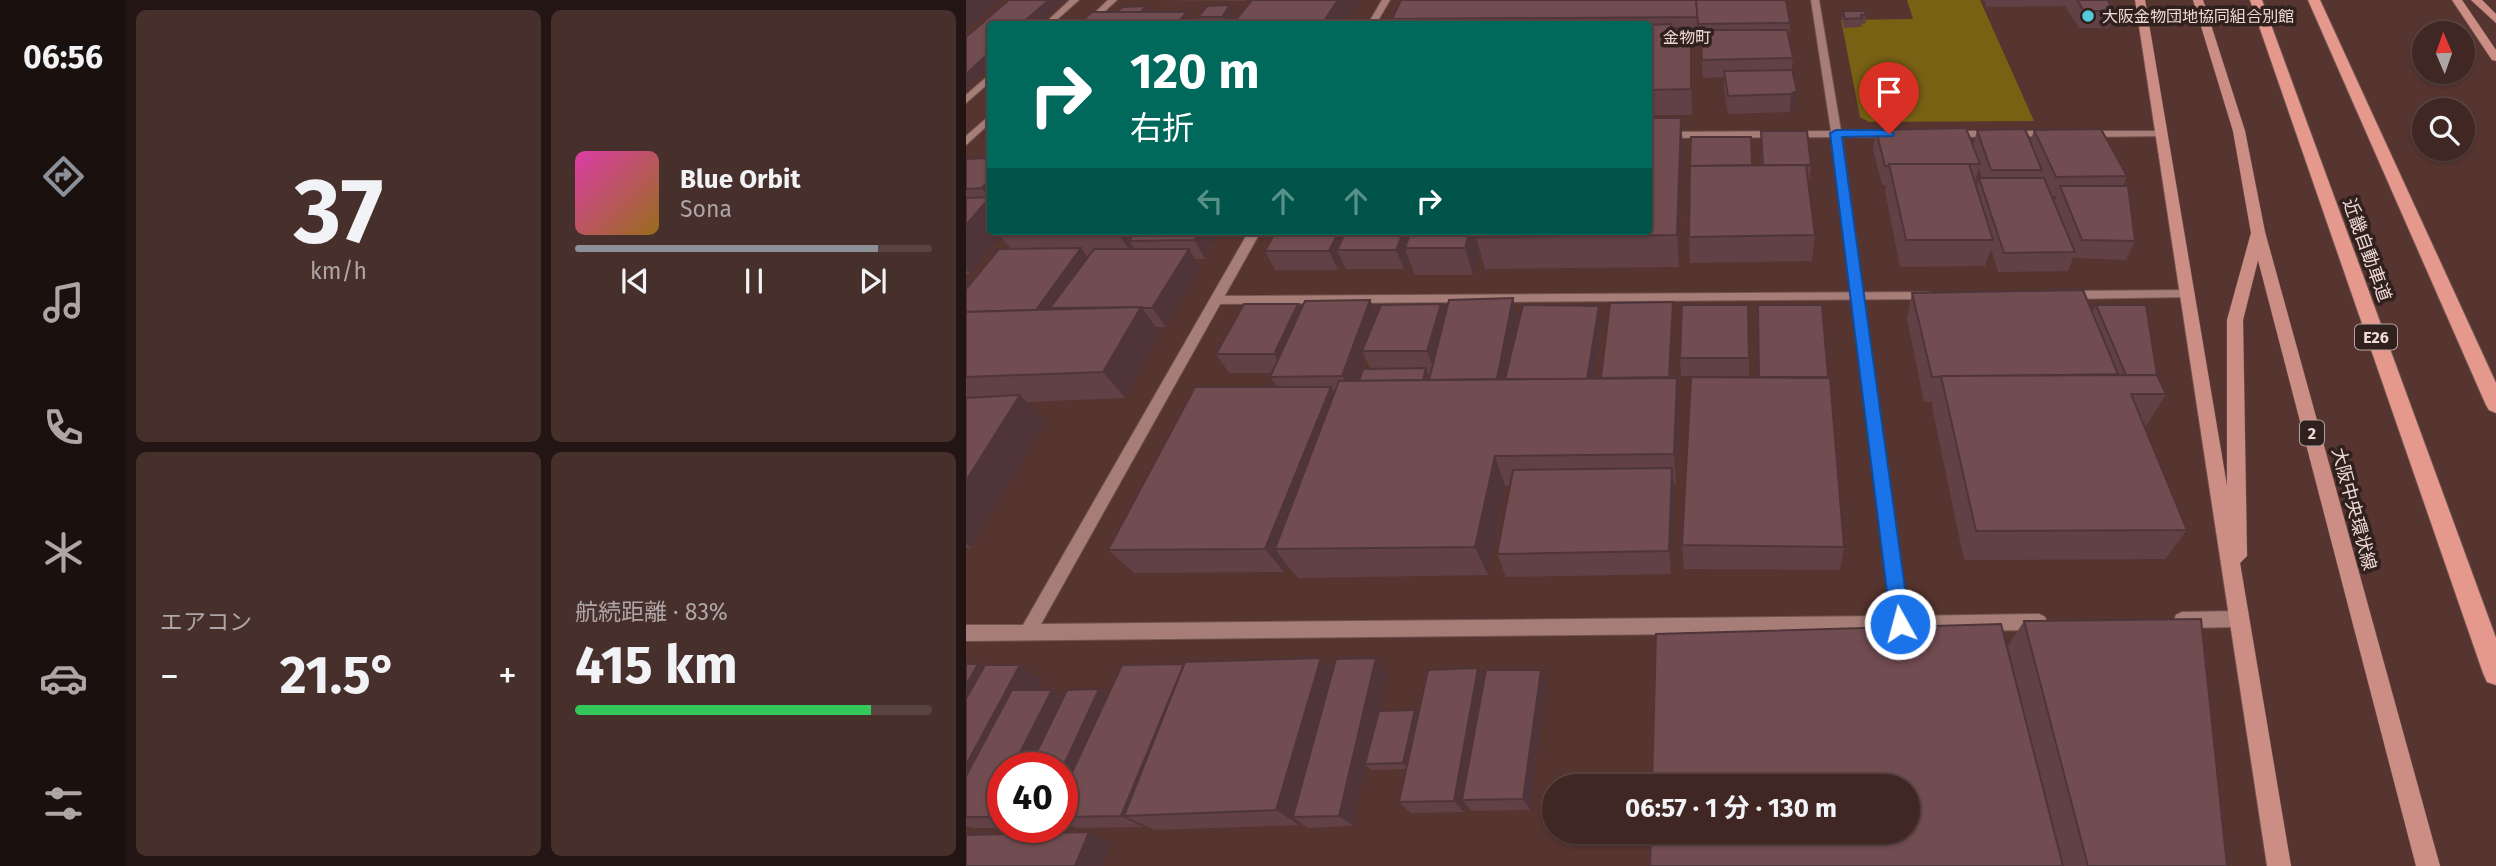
<!DOCTYPE html>
<html lang="ja">
<meta charset="utf-8">
<style>
:root{--surface:#402723;--page:#472f2b;--text:#f1f3f6;--muted:#aea5a6;--line:#594441;--accent:#8c9099}
body{margin:0;font-family:"Fira Sans","Noto Sans JP",sans-serif;background:var(--page);color:var(--text);height:100vh;display:flex;flex-direction:column;font-size:26px;white-space:nowrap}
*{box-sizing:border-box;margin:0}
p{font-size:23px;color:var(--muted)}
.icon{flex:none;width:38px;height:38px;fill:none;stroke:currentColor;stroke-width:2;stroke-linecap:round;stroke-linejoin:round}
.map{position:relative;flex:1;overflow:hidden}
.side{display:flex;flex-direction:column;gap:10px;padding:10px;background:#231513;width:840px}
.side>*{flex:none}
.guide{position:absolute;left:21px;top:21px;width:665px;height:214px;border-radius:7px;box-shadow:0 2px 5px #0004,0 0 0 2px var(--line);background:#00695c;color:#fff;overflow:hidden}
.needle{width:46px;rotate:358deg}
.controls{position:absolute;left:1446px;top:21px;display:grid;gap:14px}
.controls a{display:grid;place-items:center;width:63px;height:63px;border-radius:50%;background:var(--surface);box-shadow:0 2px 5px #0004,0 0 0 2px var(--line);font-size:35px}
.speed{position:absolute;left:21px;top:752px;display:flex;gap:14px;font-size:35px;font-weight:700;text-align:center}
.speed>*{display:grid;place-content:center;width:91px;height:91px;border-radius:50%;background:var(--surface);box-shadow:0 2px 5px #0004,0 0 0 2px var(--line);line-height:1}
.speed .limit{border:10px solid #d22;background:#fff;color:#111}
.pin{position:absolute;display:grid;place-items:center;width:60px;height:60px;color:#fff;margin:-72px -30px;border-radius:50% 50% 50% 0;rotate:-45deg;box-shadow:0 0 7px #0007}
.pin .icon{rotate:45deg}
.me{position:absolute;width:77px;margin:-38px;rotate:353deg;stroke-linejoin:round;filter:drop-shadow(0 0 5px #0008)}
.turn{display:flex;align-items:center;gap:24px;height:147px;padding:0 28px;font-size:32px}
.turn .icon{width:91px;height:91px;stroke-width:2.5}
.turn b{display:block;font-size:49px;line-height:60px}
.lanes{display:flex;align-items:center;height:66px;padding:0 28px;background:#0003;justify-content:center;gap:35px;direction:ltr}
.lanes .off{opacity:.35}
.big{font-size:52px;font-weight:700;line-height:1.1}
.side .card{flex:1;display:flex;flex-direction:column;justify-content:center;gap:10px;min-width:0;padding:0 24px;border-radius:10px;background:var(--page)}
.side .dial{align-items:center;gap:0}
.dial b{font-size:91px;line-height:1}
.song{display:flex;align-items:center;gap:21px}
.cover{width:84px;height:84px;border-radius:10px;background:linear-gradient(135deg,hsl(320 70% 55%),hsl(40 70% 35%))}
.played{height:7px;border-radius:4px;background:linear-gradient(90deg,var(--accent) 85%,var(--line) 85%)}
.keys{display:flex;justify-content:space-around;direction:ltr}
.heat{display:flex;justify-content:space-between;align-items:center;font-size:38px;direction:ltr}
.charge{height:10px;border-radius:5px;background:linear-gradient(90deg,#34c759 83%,var(--line) 0)}
.side .tiles{flex:1;display:grid;gap:10px;grid-template-columns:repeat(2,1fr)}
.trip{position:absolute;left:576px;top:774px;width:378px;height:70px;border-radius:35px;background:var(--surface);box-shadow:0 2px 5px #0004,0 0 0 2px var(--line);font-weight:700;line-height:70px;text-align:center}
main{display:flex;flex:1;min-height:0}
.tabs{display:flex;flex-direction:column;width:126px;justify-content:space-around;align-items:center;background:#1a100e;color:var(--muted)}
.tabs .icon{width:49px;height:49px}
.tabs .active{color:var(--accent)}
.tabs b{font-size:32px;color:var(--text)}
.map>svg:first-child{display:block}
</style>
<main>
<nav class="tabs">
<b>06:56</b>
<svg class="icon active" aria-label="directions" viewBox="0 0 24 24"><path d="M12 3l9 9-9 9-9-9zM9 14v-3h6M13 9l2 2-2 2"/></svg>
<svg class="icon" aria-label="music" viewBox="0 0 24 24"><path d="M9 18V5l10-2v13"/><circle cx="6" cy="18" r="3"/><circle cx="16" cy="16" r="3"/></svg>
<svg class="icon" aria-label="phone" viewBox="0 0 24 24"><path d="M5 4h4l2 5-3 2q2 4 5 5l2-3 5 2v4C11 20 4 13 5 4z"/></svg>
<svg class="icon" aria-label="climate" viewBox="0 0 24 24"><path d="M12 3v18M4 7l16 10M4 17L20 7"/></svg>
<svg class="icon" aria-label="car" viewBox="0 0 24 24"><path d="M5 17H2v-5l4-1 3-4h7l3 4 3 1v5h-3M9 17h6M6 11h13"/><circle cx="7" cy="17" r="2"/><circle cx="17" cy="17" r="2"/></svg>
<svg class="icon" aria-label="filters" viewBox="0 0 24 24"><path d="M4 7h16M4 17h16"/><circle cx="9" cy="7" r="2"/><circle cx="15" cy="17" r="2"/></svg>
</nav>
<section class="side">
<div class="tiles">
<div class="card dial"><b>37</b><p>km/h</p></div>
<div class="card">
<div class="song"><i class="cover"></i><div><b>Blue Orbit</b><p>Sona</p></div></div>
<div class="played"></div>
<div class="keys"><svg class="icon" aria-label="previous" viewBox="0 0 24 24"><path d="M18 5L8 12l10 7zM5 5v14"/></svg><svg class="icon" aria-label="pause" viewBox="0 0 24 24"><path d="M8 5v14M16 5v14"/></svg><svg class="icon" aria-label="next" viewBox="0 0 24 24"><path d="M6 5l10 7-10 7zM19 5v14"/></svg></div>
</div>
<div class="card"><p>エアコン</p>
<div class="heat"><a>−</a><b class="big">21.5°</b><a>+</a></div>
</div>
<div class="card"><p>航続距離 · 83%</p><b class="big">415 km</b><div class="charge"></div></div>
</div>
</section>
<div class="map">
<svg width="1530" height="866" viewBox="0 0 1530 866">
<rect width="100%" height="100%" fill="#56342f"/>
<!-- green -->
<polygon fill="#796114" points="941,0 1014,0 1068,121 903,122 894,117 875,20 947,19"/>
<g fill="none" stroke-linecap="round" stroke-linejoin="round">
<!-- minor casing -->
<g stroke="#715450" stroke-width="2">
<g id="minor">
<polygon points="104,0 113,0 86,24 78,24"/>
<polygon points="142,0 151,0 125,24 117,24"/>
<polygon points="24,74 24,82 0,103 0,95"/>
<polygon points="24,115 24,123 0,145 0,136"/>
<polygon points="1221,290 1225,291 1227,294 1225,297 1102,299 1096,295 1102,291"/>
<polygon points="962,292 966,293 968,296 966,299 250,304 244,300 250,296"/>
</g>
</g>
<!-- tertiary casing -->
<g stroke="#715450" stroke-width="2">
<g id="tertiary">
<polygon points="416,0 424,0 410,24 402,24"/>
<polygon points="845,0 853,0 875,131 926,131 931,134 926,137 876,137 941,616 1073,614 1079,617 1081,622 1079,627 1073,630 934,632 0,641 0,625 57,625 283,231 295,231 75,624 925,616 866,137 682,138 682,132 865,131"/>
<polygon points="1084,131 1088,132 1088,136 985,137 980,134 985,131"/>
<polygon points="1196,131 1200,132 1200,136 1121,137 1116,134 1121,131"/>
<polygon points="1272,611 1278,614 1280,619 1278,624 1272,627 1216,628 1210,625 1208,620 1210,615 1216,612"/>
</g>
</g>
<!-- primary casing -->
<g stroke="#715450" stroke-width="1">
<g id="primary">
<polygon points="1169,0 1179,0 1261,486 1261,320 1285,233 1267,131 1227,0 1237,0 1279,131 1299,232 1474,866 1450,866 1292,260 1277,320 1281,556 1274,563 1325,866 1301,866"/>
<polygon points="1486,0 1496,0 1530,50 1530,61 1526,60"/>
<polygon points="1505,0 1516,0 1530,14 1530,23"/>
</g>
</g>
<!-- motorway casing -->
<g stroke="#715450" stroke-width="2">
<g id="motorway">
<polygon points="1284,0 1296,0 1530,638 1530,685 1521,682 1517,673"/>
<polygon points="1342,0 1354,0 1530,383 1530,413 1523,410 1520,405"/>
</g>
</g>
<!-- minor -->
<use href="#minor" fill="#a67e77" fill-rule="evenodd"/>
<!-- tertiary -->
<use href="#tertiary" fill="#a67e77" fill-rule="evenodd"/>
<!-- primary -->
<use href="#primary" fill="#cc8e84" fill-rule="evenodd"/>
<!-- motorway -->
<use href="#motorway" fill="#e5988c" fill-rule="evenodd"/>
</g>
<!-- wall -->
<g fill="#614146" fill-rule="evenodd">
<polygon points="176,0 281,0 280,1"/>
<polygon points="820,0 824,23 823,38 827,58 826,70 829,109 824,112 762,114 758,89 758,77 737,78 735,41 725,42 726,115 682,115 682,24 427,24 426,19"/>
<polygon points="1018,0 1146,0 1145,5 1149,11 1143,28 1113,28 1100,8 1101,6 1021,7"/>
<polygon points="877,11 900,14 899,24 896,24 895,27 878,28 876,20"/>
<polygon points="269,14 263,22 380,24 236,24 232,17"/>
<polygon points="715,118 717,150 713,267 519,269 514,251 507,275 449,275 442,257 438,269 380,269 376,261 372,270 309,270 299,251"/>
<path d="M 910,130 L 1007,147 L 1011,130 L 1064,143 L 1068,130 L 1161,176 L 1157,186 L 1169,241 L 1160,260 L 1109,258 L 1108,256 L 1102,271 L 1032,272 L 1025,249 L 1019,266 L 934,267 L 919,191 L 920,185 L 916,185 L 907,149 ZM 1013,167 L 1016,178 L 1013,178 L 1011,187 L 1009,182 ZM 1086,196 L 1091,196 L 1088,202 Z"/>
<polygon points="795,131 845,165 843,184 842,184 849,235 846,261 724,263 723,237 724,167 795,165"/>
<polygon points="24,158 24,231 256,231 239,259 229,259 234,268 200,327 189,327 194,333 159,398 60,402 80,421 5,548 0,548 0,289 45,249 35,237 4,274 0,274 0,159"/>
<polygon points="946,293 1126,313 1130,305 1191,375 1200,394 1181,425 1178,425 1221,530 1199,559 998,560 966,407 967,402 958,402 941,319"/>
<path d="M 404,300 L 411,315 L 475,304 L 479,316 L 552,317 L 547,343 L 633,306 L 636,324 L 628,379 L 635,379 L 708,321 L 705,378 L 713,409 L 710,485 L 708,485 L 709,493 L 705,574 L 540,577 L 531,554 L 544,486 L 539,486 L 522,575 L 332,578 L 321,565 L 318,572 L 168,573 L 142,550 L 311,387 L 304,377 L 306,373 L 263,373 L 250,354 L 332,304 L 335,309 ZM 399,357 L 405,369 L 393,381 L 390,381 Z"/>
<polygon points="792,305 878,547 874,570 718,569 716,545 792,378"/>
<polygon points="714,358 783,358 783,376 715,376"/>
<polygon points="1058,621 1261,866 684,866 1079,796 1042,646"/>
<polygon points="410,658 422,673 412,714 452,714 512,668 519,680 581,685 564,810 506,811 499,803 498,812 445,813 433,802 440,769 406,770 400,766 387,826 342,828 334,822 333,825 189,830 178,825 177,827 110,828 100,824 99,827 96,827 96,768 37,768 37,828 6,828 0,826 0,664 77,679 71,690 86,690 97,697 133,689 142,695 367,671"/>
</g>
<!-- shaded-wall -->
<g fill="#4f3539">
<polygon points="0,0 35,0 0,30"/>
<polygon points="83,0 96,0 97,1 71,24 55,24"/>
<polygon points="372,0 395,0 380,24 356,24"/>
<polygon points="264,5 269,14 261,24 260,24 256,17"/>
<polygon points="180,6 185,15 163,24"/>
<polygon points="221,12 227,24 210,24"/>
<polygon points="24,52 24,67 0,90 0,74"/>
<polygon points="831,91 829,109 824,112 825,94"/>
<polygon points="715,118 717,150 713,267 711,235"/>
<polygon points="24,179 24,231 40,231 33,234 35,237 4,274 0,270 0,225 24,198 16,188"/>
<polygon points="151,231 187,231 163,241 172,254 169,258 151,232"/>
<polygon points="233,231 256,231 239,259 228,240"/>
<polygon points="373,231 389,231 371,250 376,261 372,270 363,251"/>
<polygon points="438,231 452,231 439,248 442,257 438,269 430,250"/>
<polygon points="504,231 519,231 510,237 514,251 507,275 499,248"/>
<polygon points="115,248 129,267 84,308 93,319 69,312"/>
<polygon points="223,249 234,268 200,327 186,308"/>
<polygon points="547,298 552,317 541,380 531,379"/>
<polygon points="404,300 412,319 396,351 399,357 386,394 376,376"/>
<polygon points="707,302 708,321 704,396 703,377"/>
<polygon points="332,304 342,323 319,373 308,354"/>
<polygon points="475,304 482,323 468,370 461,351"/>
<polygon points="633,306 636,324 625,398 621,380"/>
<polygon points="175,307 194,333 159,398 137,372"/>
<polygon points="460,368 464,377 453,393"/>
<polygon points="711,378 713,409 710,485 708,454"/>
<polygon points="365,387 379,413 309,549 321,565 318,572 299,549"/>
<polygon points="54,395 80,421 5,548 0,544 0,481"/>
<polygon points="529,456 539,486 522,575 509,547"/>
<polygon points="706,468 709,493 705,574 703,551"/>
<polygon points="355,658 373,678 327,817 334,822 333,825 310,810"/>
<polygon points="410,658 422,673 401,764 399,764 400,766 387,826 373,816"/>
<polygon points="12,664 37,678 0,745 0,685"/>
<polygon points="218,664 182,815 158,816 178,825 177,827 155,816"/>
<polygon points="54,665 77,679 6,817 0,817 0,765"/>
<polygon points="512,668 520,682 496,800 499,803 498,812 488,801"/>
<polygon points="575,670 581,685 564,810 557,799"/>
<polygon points="133,689 153,703 96,817 96,769"/>
<polygon points="86,690 108,704 77,768 46,768"/>
<polygon points="449,710 455,717 443,769 437,763"/>
<polygon points="37,788 37,823 22,817"/>
<polygon points="123,832 146,842 137,866 109,866"/>
</g>
<!-- building -->
<g fill="#714c51" stroke="#4f3539" stroke-width="2">
<polygon points="43,0 83,0 55,24 24,24 24,52 0,74 0,37"/>
<polygon points="286,0 372,0 356,24 256,24 258,22 268,22"/>
<polygon points="435,0 730,0 732,17 426,19"/>
<polygon points="730,0 820,0 824,23 732,24"/>
<polygon points="1111,0 1146,0 1146,1 1142,1 1149,11 1118,11"/>
<polygon points="264,5 256,17 232,17 241,6"/>
<polygon points="180,6 175,12 151,12 156,7"/>
<polygon points="877,11 899,11 900,14 895,15 896,18 879,19"/>
<polygon points="126,12 221,12 210,24 113,24"/>
<polygon points="705,24 705,28 725,30 725,89 682,90 682,25"/>
<polygon points="735,30 821,30 827,58 736,60"/>
<polygon points="826,70 831,91 825,94 762,96 758,71"/>
<polygon points="682,118 715,118 711,235 510,237 511,231 682,231"/>
<polygon points="1000,128 1014,164 923,164 924,166 919,166 910,130"/>
<polygon points="1059,129 1076,170 1025,170 1011,130"/>
<polygon points="1135,129 1161,176 1090,177 1068,130"/>
<polygon points="795,131 841,131 845,165 797,165"/>
<polygon points="725,137 785,137 786,165 724,166 724,167"/>
<polygon points="24,158 24,179 16,188 0,189 0,159"/>
<polygon points="923,164 1003,164 1027,240 940,240"/>
<polygon points="840,165 849,235 723,237 724,166"/>
<polygon points="1013,178 1078,178 1109,252 1038,253"/>
<polygon points="1094,186 1162,186 1169,241 1116,240"/>
<polygon points="0,198 24,197 0,225"/>
<polygon points="36,231 151,231 33,234"/>
<polygon points="170,231 233,231 228,240 163,241"/>
<polygon points="310,231 373,231 363,251 299,251"/>
<polygon points="380,231 438,231 430,250 371,250"/>
<polygon points="445,231 504,231 499,248 439,248"/>
<polygon points="115,248 70,310 0,312 0,289 33,249"/>
<polygon points="128,249 223,249 186,308 174,308 175,307 84,308"/>
<polygon points="1117,290 1152,374 966,377 946,293"/>
<polygon points="547,298 531,379 463,380 483,300"/>
<polygon points="404,300 376,376 304,377 339,301"/>
<polygon points="707,302 703,377 635,378 644,303"/>
<polygon points="278,304 332,304 308,354 250,354"/>
<polygon points="475,304 461,351 396,351 415,305"/>
<polygon points="557,305 633,306 621,379 539,379"/>
<polygon points="716,305 782,305 783,358 714,358"/>
<polygon points="792,305 856,305 862,377 793,377"/>
<polygon points="1130,305 1180,305 1191,375 1160,375"/>
<polygon points="175,307 137,372 0,377 0,312"/>
<polygon points="460,368 457,380 393,381 397,369"/>
<polygon points="1191,375 1200,394 1165,394 1221,530 1010,531 975,376"/>
<polygon points="725,377 864,378 878,547 716,545"/>
<polygon points="711,378 708,454 529,456 509,547 309,549 373,381"/>
<polygon points="229,387 365,387 299,549 142,550"/>
<polygon points="54,395 0,481 0,398"/>
<polygon points="706,468 703,551 531,554 547,470"/>
<polygon points="1235,619 1261,866 1122,866 1058,621"/>
<polygon points="1035,624 1097,866 684,866 685,831 942,831 942,786 686,786 690,634"/>
<polygon points="355,658 310,810 158,816 219,662"/>
<polygon points="410,658 373,816 327,817 370,659"/>
<polygon points="0,664 12,664 0,685"/>
<polygon points="218,664 155,816 96,817 96,794 156,665"/>
<polygon points="19,665 54,665 0,765 0,699"/>
<polygon points="512,668 488,801 433,802 462,670"/>
<polygon points="520,670 575,670 557,799 496,800"/>
<polygon points="133,689 96,769 63,768 101,690"/>
<polygon points="46,690 86,690 46,768 37,768 37,788 22,817 0,817 0,776"/>
<polygon points="449,710 437,763 399,764 413,711"/>
<polygon points="123,832 109,866 0,866 0,835"/>
</g>
<!-- route -->
<polygon fill="#1a73e8" stroke="#114b97" stroke-width="2" points="923,130 928,134 927,136 876,137 944,624 941,630 934,633 927,630 925,624 864,133 870,130"/>
<!-- markers -->
<circle fill="#54cadd" stroke="#31211e" stroke-width="2.5" cx="1122" cy="16" r="7"/>
<g text-anchor="middle" stroke-width="7" stroke-linejoin="round" paint-order="stroke">
<!-- far-poi labels -->
<g font-size="16" fill="#f0dad6" stroke="#31211e" text-anchor="start">
<text x="1136" y="22">大阪金物団地協同組合別館</text>
</g>
<!-- far-neighbourhood labels -->
<g font-size="16" fill="#f0dad6" stroke="#31211e">
<text x="721" y="43">金物町</text>
</g>
<!-- shield labels -->
<g fill="#31211e" stroke="#b7a29f" stroke-width="2">
<rect x="1389" y="324.5" width="42" height="25" rx="5"/>
<rect x="1334" y="420.5" width="24" height="25" rx="5"/>
</g>
<g font-size="16" font-weight="bold" fill="#f0dad6">
<text x="1410" y="343">E26</text>
<text x="1346" y="439">2</text>
</g>
<!-- street labels -->
<g font-size="18" fill="#f0dad6" stroke="#31211e">
<text transform="translate(1401 250) rotate(70)" y="6">近畿自動車道</text>
<text transform="translate(1388 509) rotate(75)" y="6">大阪中央環状線</text>
</g>
</g>
</svg>
<div class="controls">
<a><svg class="needle" viewBox="-14 -14 28 28"><path d="M0-13l5 13h-10z" fill="#e53935"/><path d="M0 13l5-13h-10z" fill="#aea5a6"/></svg></a>
<a><svg class="icon" aria-label="search" viewBox="0 0 24 24"><circle cx="10" cy="10" r="6"/><path d="M15 15l6 6"/></svg></a>
</div>
<div class="speed"><div class="limit">40</div></div>
<div class="pin" style="left:923px;top:134px;background:#d93025"><svg class="icon" aria-label="arrive" viewBox="0 0 24 24"><path d="M6 21V4h12l-3 4 3 4H6"/></svg></div>
<svg class="me" style="left:934px;top:624px" viewBox="-20 -20 40 40"><circle r="17" fill="#1a73e8" stroke="#fff" stroke-width="3"/><path d="M0-11L8 9 0 5-8 9z" fill="#fff"/></svg>
<div class="trip">06:57 · 1 分 · 130 m</div>
<div class="guide">
<div class="turn"><svg class="icon" aria-label="right" viewBox="0 0 24 24"><path d="M7 20v-9h11M14 6l5 5-5 5"/></svg><div><b>120 m</b>右折</div></div>
<div class="lanes"><svg class="icon off" aria-label="left" viewBox="0 0 24 24"><path d="M17 20v-9H6M10 6l-5 5 5 5"/></svg><svg class="icon off" aria-label="ahead" viewBox="0 0 24 24"><path d="M12 20V5M6 11l6-6 6 6"/></svg><svg class="icon off" aria-label="ahead" viewBox="0 0 24 24"><path d="M12 20V5M6 11l6-6 6 6"/></svg><svg class="icon" aria-label="right" viewBox="0 0 24 24"><path d="M7 20v-9h11M14 6l5 5-5 5"/></svg></div>
</div>
</div>
</main>
